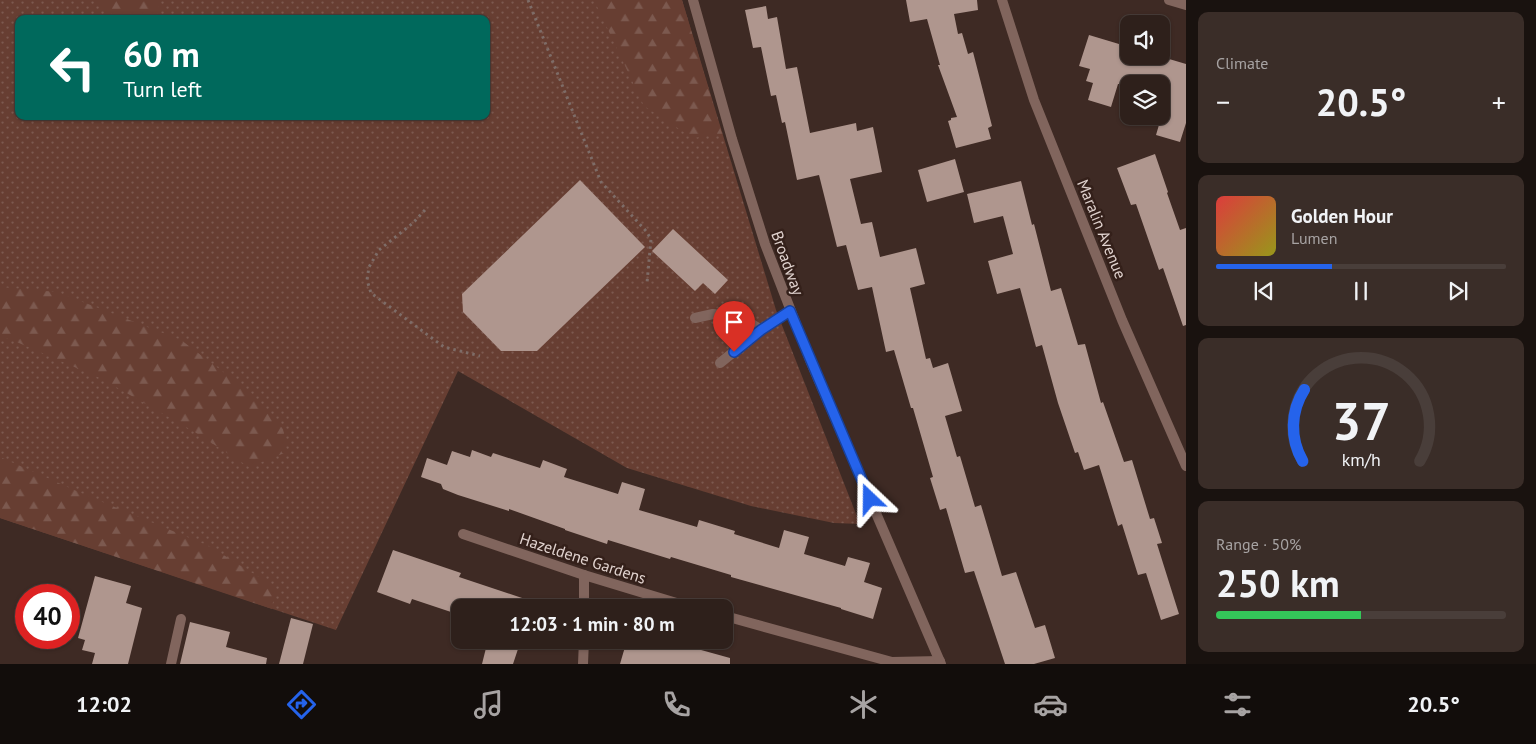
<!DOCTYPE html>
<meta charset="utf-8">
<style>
:root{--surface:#2e201b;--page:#3a2d28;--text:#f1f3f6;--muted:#a7a3a3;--line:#493e3a;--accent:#2563eb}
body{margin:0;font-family:"PT Sans",sans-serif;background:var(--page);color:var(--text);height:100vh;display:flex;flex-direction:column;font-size:19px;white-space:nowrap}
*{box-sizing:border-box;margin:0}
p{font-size:16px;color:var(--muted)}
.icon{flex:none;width:28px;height:28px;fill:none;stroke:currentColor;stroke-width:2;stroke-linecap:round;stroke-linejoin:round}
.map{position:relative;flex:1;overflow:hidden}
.drawer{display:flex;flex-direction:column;gap:12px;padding:12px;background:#19120f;width:350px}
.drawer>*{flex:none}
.banner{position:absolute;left:15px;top:15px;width:475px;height:105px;border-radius:10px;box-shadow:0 1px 4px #0004,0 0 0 1px var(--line);background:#00695c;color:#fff;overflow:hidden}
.fabs{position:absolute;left:1120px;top:15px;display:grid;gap:10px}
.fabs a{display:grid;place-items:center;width:50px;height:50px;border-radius:10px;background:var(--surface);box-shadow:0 1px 4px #0004,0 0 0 1px var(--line);font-size:25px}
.speed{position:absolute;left:15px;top:584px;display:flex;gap:10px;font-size:25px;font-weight:700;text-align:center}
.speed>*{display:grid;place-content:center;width:65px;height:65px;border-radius:50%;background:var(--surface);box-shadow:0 1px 4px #0004,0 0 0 1px var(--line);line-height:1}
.speed .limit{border:8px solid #d22;background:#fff;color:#111}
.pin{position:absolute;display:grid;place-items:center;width:42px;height:42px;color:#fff;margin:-51px -21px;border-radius:50% 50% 50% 0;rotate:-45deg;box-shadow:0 0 5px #0007}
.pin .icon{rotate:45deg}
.me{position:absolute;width:55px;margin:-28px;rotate:337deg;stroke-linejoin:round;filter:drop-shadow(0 0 4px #0008)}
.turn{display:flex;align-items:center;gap:18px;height:105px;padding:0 25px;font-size:22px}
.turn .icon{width:65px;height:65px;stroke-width:2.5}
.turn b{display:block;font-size:35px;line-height:42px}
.big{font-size:38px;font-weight:600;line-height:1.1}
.drawer .tile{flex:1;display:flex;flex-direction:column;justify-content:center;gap:8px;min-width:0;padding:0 18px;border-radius:10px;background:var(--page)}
.drawer .dial{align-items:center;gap:0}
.dial svg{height:130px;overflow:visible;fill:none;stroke:var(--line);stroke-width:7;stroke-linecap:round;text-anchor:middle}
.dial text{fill:var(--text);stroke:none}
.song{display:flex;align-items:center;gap:15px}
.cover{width:60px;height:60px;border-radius:8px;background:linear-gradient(135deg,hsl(0 70% 55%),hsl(60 70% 35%))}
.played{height:5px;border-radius:2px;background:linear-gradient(90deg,var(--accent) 40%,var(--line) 40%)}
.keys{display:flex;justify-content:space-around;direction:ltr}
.heat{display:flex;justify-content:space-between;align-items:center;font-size:28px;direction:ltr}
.charge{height:8px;border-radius:4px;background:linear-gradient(90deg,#34c759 50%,var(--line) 0)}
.trip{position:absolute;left:451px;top:599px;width:282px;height:50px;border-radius:10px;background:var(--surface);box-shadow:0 1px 4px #0004,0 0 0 1px var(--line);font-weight:600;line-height:50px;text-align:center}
.dock{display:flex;height:80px;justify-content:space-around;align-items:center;background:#120d0b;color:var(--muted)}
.dock .icon{width:35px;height:35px}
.dock .selected{color:var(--accent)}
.dock b{font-size:22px;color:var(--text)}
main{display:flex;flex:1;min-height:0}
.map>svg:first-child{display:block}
</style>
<main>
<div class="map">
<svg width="1186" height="664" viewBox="0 0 1186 664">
<defs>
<pattern id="grass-dots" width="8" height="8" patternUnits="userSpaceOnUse" patternTransform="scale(1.25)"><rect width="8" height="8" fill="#673e32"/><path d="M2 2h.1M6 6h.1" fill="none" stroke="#7c594f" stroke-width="1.8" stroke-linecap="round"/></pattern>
<pattern id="forest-firs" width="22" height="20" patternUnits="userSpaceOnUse" patternTransform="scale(1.25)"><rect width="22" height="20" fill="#673e32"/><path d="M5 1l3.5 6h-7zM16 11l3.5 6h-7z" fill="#7c594f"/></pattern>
</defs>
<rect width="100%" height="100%" fill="#3e2a24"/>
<!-- grass -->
<path fill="url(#grass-dots)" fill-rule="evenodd" d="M 0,0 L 682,0 L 776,310 L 860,524 L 834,523 L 751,506 L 627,468 L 458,371 L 336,630 L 0,518 ZM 19,19 L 486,19 L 486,116 L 19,116 Z"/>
<!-- forest -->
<g fill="url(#forest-firs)">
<polygon points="96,0 154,0 158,4 162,18 134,19 112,14"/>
<polygon points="594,0 682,0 722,134 693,138 644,106"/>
<polygon points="0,287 57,292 181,340 251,393 283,429 287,452 249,467 193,431 102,379 19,343 0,336"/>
<polygon points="0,457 88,496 209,546 275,587 272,609 0,518"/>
</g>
<!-- building -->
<g fill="#af968e">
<polygon points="906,0 977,0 978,10 954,14 958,34 962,33 968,54 973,52 992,126 988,128 991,139 956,148 948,121 951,120 951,118 957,117 938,65 940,65 927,19 910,22"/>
<polygon points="766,6 768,19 777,17 786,69 797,67 810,133 856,123 857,131 873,127 882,172 850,179 861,224 872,222 880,257 916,248 925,284 910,288 926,359 930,358 933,368 948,363 962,411 945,416 957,457 960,456 975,507 981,505 1002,576 1016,572 1035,628 1045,625 1055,658 1034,664 1005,664 974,571 965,573 946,508 940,510 930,478 933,477 913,408 911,408 894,350 886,352 872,287 858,290 846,245 837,247 819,175 797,180 785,122 782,123 776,95 771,96 761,47 753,48 745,10"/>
<polygon points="1089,35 1129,47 1129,56 1159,56 1186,64 1186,123 1180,142 1156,135 1161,118 1161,84 1118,84 1111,107 1088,100 1093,83 1086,81 1090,69 1079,66"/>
<polygon points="1155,154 1168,192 1167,193 1180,230 1186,228 1186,325 1183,326 1163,268 1159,270 1136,204 1131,205 1117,168"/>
<polygon points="955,159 964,192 927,202 918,170"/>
<polygon points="580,180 645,247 537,351 501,351 463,312 462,294"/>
<polygon points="1021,181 1032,225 1034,224 1051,291 1061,288 1078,345 1085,344 1101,403 1103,402 1124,462 1132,460 1150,519 1154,518 1162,543 1157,544 1179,614 1161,620 1146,573 1138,575 1122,524 1118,526 1099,465 1084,470 1078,452 1075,453 1058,403 1042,345 1036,347 1020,288 997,294 988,261 1013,254 1003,216 974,223 967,194"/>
<polygon points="673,229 728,280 715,294 703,283 695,291 652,251"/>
<polygon points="472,450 491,457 493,453 540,468 543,460 567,469 564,477 618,494 622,482 645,489 639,510 697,527 699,520 735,531 734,534 779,548 784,530 809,537 804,554 845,566 848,557 870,563 864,582 882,588 873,619 841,609 841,608 731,577 731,575 671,557 670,559 608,540 607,544 565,530 565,529 509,509 509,511 458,495 443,489 441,484 421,477 427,458 447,465 452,451 470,457"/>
<polygon points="393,550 461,573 459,577 534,602 532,608 460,608 460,615 412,599 410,604 377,592"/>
<polygon points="95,576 131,586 126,603 142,608 128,664 92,664 95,653 82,650 85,640 78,638"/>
<polygon points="291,618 313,624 303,664 279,664"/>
<polygon points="190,622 230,632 226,647 267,658 266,664 180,664"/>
<polygon points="488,640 521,640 513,664 482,664"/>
<polygon points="627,640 665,640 730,658 730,664 620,664"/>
</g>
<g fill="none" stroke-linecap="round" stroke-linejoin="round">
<!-- path -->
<g stroke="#7e6c67" stroke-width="3" stroke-dasharray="2.5 4" stroke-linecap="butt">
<polyline points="528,0 601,182 646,231 651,239 647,283"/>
<polyline points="425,210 413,223 379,250 369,267 367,280 371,293 444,347 480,356"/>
</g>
<!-- service -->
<g stroke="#81655d" stroke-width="10">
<polyline points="695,318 713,314 741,317 761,330"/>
<polyline points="720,363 761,330 790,311"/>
</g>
<!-- minor -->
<g stroke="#81655d" stroke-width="10">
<polyline points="1002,0 1034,100 1122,320 1186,466"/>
<polyline points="1169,0 1186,5"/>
<polyline points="463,534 584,575 693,608"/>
<polyline points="584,608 584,575"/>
<polyline points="725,616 892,662 940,661"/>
<polyline points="171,664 181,619"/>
<polyline points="583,664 584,640"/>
</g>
<!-- tertiary -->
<polyline stroke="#81655d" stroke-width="10" points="693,0 732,139 765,244 810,360 941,664"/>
</g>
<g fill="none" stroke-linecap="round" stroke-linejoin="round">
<!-- route casing -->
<g stroke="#184099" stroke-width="12">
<polyline id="route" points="734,352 761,330 790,311 870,499"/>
</g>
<!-- route -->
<use href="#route" stroke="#2563eb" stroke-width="9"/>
</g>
<g text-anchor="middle" stroke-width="5" stroke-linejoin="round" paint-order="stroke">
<!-- street labels -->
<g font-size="16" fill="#e1d3cf" stroke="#34201a">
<text transform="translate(1102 229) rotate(68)" y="6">Maralin Avenue</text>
<text transform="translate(788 263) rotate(70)" y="6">Broadway</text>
<text transform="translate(583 558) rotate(18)" y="6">Hazeldene Gardens</text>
</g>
</g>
</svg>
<div class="fabs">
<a><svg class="icon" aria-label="sound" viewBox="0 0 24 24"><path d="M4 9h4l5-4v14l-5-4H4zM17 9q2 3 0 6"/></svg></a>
<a><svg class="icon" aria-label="layers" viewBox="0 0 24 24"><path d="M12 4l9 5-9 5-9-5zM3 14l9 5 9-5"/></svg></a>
</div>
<div class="speed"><div class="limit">40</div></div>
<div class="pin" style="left:734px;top:352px;background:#d93025"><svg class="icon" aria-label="arrive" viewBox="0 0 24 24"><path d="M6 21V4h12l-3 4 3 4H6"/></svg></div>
<svg class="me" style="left:870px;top:499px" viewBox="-20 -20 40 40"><path d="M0-17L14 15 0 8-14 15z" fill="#2563eb" stroke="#fff" stroke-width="4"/></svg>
<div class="trip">12:03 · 1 min · 80 m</div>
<div class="banner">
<div class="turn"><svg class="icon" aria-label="left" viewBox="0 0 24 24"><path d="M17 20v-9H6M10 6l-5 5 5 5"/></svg><div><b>60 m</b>Turn left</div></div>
</div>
</div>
<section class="drawer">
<div class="tile"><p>Climate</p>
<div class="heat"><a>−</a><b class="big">20.5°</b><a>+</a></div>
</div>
<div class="tile">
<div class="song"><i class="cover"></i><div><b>Golden Hour</b><p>Lumen</p></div></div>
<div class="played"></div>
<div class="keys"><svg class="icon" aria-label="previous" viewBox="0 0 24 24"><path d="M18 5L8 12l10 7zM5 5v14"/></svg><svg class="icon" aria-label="pause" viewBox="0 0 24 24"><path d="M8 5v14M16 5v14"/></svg><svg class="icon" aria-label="next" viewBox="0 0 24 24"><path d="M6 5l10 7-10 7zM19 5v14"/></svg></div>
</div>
<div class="tile dial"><svg viewBox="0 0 100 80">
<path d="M14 69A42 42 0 1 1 86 69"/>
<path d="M14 69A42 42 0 0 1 15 25" stroke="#2563eb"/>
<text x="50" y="56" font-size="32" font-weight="700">37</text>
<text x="50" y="72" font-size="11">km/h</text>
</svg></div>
<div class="tile"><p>Range · 50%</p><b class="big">250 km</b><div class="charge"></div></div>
</section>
</main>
<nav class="dock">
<b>12:02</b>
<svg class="icon selected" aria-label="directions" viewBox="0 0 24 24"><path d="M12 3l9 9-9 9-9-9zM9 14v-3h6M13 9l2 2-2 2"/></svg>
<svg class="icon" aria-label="music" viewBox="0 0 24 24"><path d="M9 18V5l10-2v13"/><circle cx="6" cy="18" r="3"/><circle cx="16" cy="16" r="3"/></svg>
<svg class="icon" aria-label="phone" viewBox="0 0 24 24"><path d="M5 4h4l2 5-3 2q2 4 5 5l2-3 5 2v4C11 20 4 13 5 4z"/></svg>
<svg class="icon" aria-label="climate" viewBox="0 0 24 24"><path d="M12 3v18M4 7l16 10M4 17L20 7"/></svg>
<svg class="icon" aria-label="car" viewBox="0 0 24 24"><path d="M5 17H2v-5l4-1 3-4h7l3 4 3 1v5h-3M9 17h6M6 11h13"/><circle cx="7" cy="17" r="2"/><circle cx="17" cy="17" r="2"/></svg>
<svg class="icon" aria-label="filters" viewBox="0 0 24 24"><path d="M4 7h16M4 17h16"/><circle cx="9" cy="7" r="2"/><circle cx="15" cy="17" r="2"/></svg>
<b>20.5°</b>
</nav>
